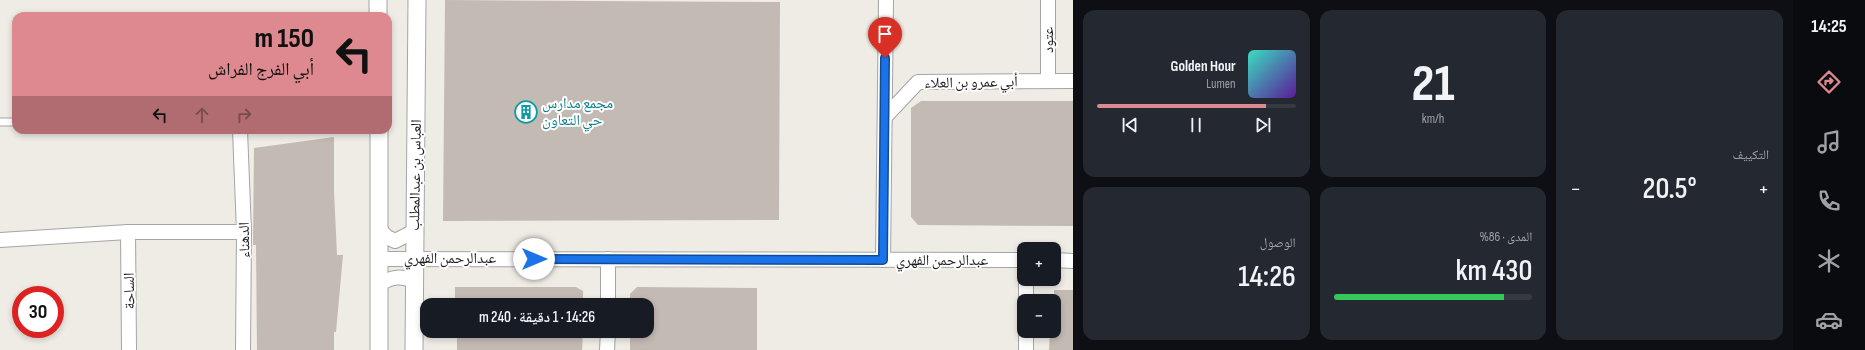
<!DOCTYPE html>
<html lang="ar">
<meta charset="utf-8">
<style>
:root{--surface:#171b24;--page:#242831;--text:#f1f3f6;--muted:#9ea1a6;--line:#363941;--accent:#de888f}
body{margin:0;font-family:"Sofia Sans Condensed","Noto Naskh Arabic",sans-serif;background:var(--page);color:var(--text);direction:rtl;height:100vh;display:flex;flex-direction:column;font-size:15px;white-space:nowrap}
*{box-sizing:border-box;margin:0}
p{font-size:13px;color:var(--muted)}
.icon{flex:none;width:22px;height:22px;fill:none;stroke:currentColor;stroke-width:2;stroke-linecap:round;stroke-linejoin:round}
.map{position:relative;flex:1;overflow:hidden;direction:ltr}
.details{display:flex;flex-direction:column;gap:10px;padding:10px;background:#0d0f14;width:720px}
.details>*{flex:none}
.hud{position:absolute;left:12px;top:12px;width:380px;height:122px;border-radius:12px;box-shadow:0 2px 6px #0003;direction:rtl;background:#de888f;color:#111;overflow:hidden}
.fabs{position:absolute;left:1017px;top:242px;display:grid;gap:8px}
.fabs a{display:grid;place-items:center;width:44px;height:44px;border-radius:8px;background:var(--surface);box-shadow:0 2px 6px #0003;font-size:20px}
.speed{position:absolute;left:12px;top:286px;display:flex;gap:8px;font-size:20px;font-weight:700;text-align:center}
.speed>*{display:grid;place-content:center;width:52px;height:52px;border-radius:50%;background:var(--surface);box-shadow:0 2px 6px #0003;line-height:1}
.speed .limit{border:6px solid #d22;background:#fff;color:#111}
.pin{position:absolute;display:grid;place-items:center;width:34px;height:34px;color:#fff;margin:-41px -17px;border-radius:50% 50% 50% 0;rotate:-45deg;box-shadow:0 0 4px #0007}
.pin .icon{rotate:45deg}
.me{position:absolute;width:44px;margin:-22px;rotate:90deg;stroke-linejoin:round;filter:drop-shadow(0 0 3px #0008)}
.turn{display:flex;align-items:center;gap:14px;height:84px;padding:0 12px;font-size:18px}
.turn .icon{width:52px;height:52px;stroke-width:2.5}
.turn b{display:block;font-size:28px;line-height:34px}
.lanes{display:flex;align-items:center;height:38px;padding:0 12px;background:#0003;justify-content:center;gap:20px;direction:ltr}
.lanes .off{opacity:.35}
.big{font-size:30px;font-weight:600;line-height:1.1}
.details .card{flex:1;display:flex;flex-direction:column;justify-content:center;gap:6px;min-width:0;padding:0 14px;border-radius:12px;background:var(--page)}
.details .dial{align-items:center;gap:0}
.dial b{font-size:52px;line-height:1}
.song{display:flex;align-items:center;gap:12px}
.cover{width:48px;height:48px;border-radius:6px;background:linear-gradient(135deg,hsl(170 70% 55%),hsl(270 70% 35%))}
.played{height:4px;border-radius:2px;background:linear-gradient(90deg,var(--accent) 85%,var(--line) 85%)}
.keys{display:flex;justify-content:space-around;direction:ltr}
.heat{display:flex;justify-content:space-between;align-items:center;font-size:22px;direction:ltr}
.charge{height:6px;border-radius:3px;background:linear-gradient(90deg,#34c759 86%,var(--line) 0)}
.details .tiles{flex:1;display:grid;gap:10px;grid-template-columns:repeat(3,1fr)}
.card:first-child{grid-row:span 2}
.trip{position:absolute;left:420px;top:298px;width:234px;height:40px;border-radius:12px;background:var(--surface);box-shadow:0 2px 6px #0003;font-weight:600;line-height:40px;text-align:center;direction:rtl}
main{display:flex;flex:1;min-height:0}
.menu{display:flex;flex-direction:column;width:72px;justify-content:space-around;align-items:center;background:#090b0e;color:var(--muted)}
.menu .icon{width:28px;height:28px}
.menu .selected{color:var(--accent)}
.menu b{font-size:18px;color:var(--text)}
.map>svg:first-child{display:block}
</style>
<main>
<nav class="menu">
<b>14:25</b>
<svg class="icon selected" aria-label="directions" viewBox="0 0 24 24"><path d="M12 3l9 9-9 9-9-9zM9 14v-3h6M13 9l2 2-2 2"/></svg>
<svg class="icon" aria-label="music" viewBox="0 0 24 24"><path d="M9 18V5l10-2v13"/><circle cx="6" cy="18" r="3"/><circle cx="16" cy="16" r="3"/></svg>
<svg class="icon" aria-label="phone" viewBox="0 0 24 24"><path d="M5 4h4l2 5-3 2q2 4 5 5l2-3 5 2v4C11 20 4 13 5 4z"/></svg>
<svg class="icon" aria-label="climate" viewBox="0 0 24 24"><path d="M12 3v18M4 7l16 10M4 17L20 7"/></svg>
<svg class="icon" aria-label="car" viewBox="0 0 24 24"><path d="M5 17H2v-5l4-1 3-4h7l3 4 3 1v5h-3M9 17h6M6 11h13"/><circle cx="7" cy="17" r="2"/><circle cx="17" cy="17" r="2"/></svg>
</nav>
<section class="details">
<div class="tiles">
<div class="card"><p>التكييف</p>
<div class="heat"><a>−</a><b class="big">20.5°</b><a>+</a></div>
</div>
<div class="card dial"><b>21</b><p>km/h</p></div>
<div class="card">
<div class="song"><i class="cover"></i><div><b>Golden Hour</b><p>Lumen</p></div></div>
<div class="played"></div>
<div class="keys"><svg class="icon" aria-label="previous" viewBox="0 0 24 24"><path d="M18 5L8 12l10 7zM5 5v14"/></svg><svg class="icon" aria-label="pause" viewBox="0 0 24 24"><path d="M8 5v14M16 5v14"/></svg><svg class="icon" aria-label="next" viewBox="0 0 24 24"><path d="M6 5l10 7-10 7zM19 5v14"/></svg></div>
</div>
<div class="card"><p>المدى · 86%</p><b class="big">430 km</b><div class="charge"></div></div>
<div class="card"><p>الوصول</p><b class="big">14:26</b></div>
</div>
</section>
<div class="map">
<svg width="1073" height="350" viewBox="0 0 1073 350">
<rect width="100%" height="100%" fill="#efebe5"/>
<!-- building -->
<g fill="#c4bab4">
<polygon points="445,0 780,2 779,220 443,221"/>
<polygon points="921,101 1073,101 1073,226 918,225 911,217 911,108"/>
<polygon points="334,137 334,191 337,255 343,255 336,332 334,332 334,350 257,350 256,245 253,245 254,148"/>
<polygon points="455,287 576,287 583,291 583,305 455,305"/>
<polygon points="637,287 757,288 757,350 630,350 630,331 647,331 647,305 630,305 630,294"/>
<polygon points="1054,290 1073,290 1073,350 1049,350 1050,331 1054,331"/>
<polygon points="457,331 583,331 582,350 457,350"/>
</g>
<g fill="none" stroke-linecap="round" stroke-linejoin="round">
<!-- service casing -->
<g stroke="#a5a5a5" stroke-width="9">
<polyline id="service" points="0,122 16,122"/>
</g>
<!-- minor casing -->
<g stroke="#a5a5a5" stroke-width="16">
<g id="minor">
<polyline points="1048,80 1048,0"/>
<polyline points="885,117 918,82 1073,81"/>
<polyline points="240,130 244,232 243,350"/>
<polyline points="380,230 387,237 395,241 415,231"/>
<polyline points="128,232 129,350"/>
<polyline points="0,240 128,232 244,232"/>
<polyline points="381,259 1024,260"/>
<polyline points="883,260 886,0"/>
<polyline points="1054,260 1073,261"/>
<path d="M 380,284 C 393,276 401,276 414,281"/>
<polyline points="1026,301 1026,279"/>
<polyline points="608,305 608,259"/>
<polyline points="607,350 608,331"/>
<polyline points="1026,350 1026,331"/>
</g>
</g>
<!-- tertiary casing -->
<g stroke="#a5a5a5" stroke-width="19">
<g id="tertiary">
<polyline points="378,16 378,0"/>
<polyline points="379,130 379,350"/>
<polyline points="414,350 417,0"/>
</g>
</g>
<!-- service -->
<use href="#service" stroke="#fff" stroke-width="7"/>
<!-- minor -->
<use href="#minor" stroke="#fff" stroke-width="14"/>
<!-- tertiary -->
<use href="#tertiary" stroke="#fff" stroke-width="17"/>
</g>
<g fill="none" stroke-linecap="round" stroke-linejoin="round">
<!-- route casing -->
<g stroke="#114b97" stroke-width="10">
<polyline id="route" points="534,259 883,260 885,58"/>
</g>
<!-- route -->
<use href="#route" stroke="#1a73e8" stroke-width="7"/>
</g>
<!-- icons -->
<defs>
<g id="building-ring" transform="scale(1.15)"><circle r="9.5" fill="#fff" stroke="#0f9aa8" stroke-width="1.5"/><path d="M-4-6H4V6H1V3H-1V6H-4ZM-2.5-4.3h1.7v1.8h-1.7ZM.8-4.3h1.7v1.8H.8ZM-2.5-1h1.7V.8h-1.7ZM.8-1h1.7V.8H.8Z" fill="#0f9aa8"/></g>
</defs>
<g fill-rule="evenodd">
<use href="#building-ring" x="526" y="112"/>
</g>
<g text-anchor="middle" stroke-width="4" stroke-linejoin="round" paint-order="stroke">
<!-- street labels -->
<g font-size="15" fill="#1e1e1e" stroke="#fff">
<text transform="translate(1048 40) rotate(-90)" y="5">عتود</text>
<text transform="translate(971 82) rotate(-1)" y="5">أبي عمرو بن العلاء</text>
<text transform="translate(415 175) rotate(-89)" y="5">العباس بن عبدالمطلب</text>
<text transform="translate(244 240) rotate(-91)" y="5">الدهناء</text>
<text x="450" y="263">عبدالرحمن الفهري</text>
<text x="942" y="265">عبدالرحمن الفهري</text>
<text transform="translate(129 291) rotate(-91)" y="5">الساحة</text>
</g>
<!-- culture labels -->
<g font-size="15" fill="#0d838f" stroke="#fff" text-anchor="start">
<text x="542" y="108">مجمع مدارس<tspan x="542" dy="17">حي التعاون</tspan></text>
</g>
</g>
</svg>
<div class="fabs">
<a>+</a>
<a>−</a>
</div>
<div class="speed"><div class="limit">30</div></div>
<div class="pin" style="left:885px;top:58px;background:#d93025"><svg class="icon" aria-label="arrive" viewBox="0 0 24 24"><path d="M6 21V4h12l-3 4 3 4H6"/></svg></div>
<svg class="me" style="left:534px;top:259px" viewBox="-20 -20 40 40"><circle r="19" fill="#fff"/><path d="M0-13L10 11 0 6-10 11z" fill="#1a73e8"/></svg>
<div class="trip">14:26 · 1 دقيقة · 240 m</div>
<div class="hud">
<div class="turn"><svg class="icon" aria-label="left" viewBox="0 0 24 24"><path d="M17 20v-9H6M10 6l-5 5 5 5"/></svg><div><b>150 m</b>أبي الفرج الفراش</div></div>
<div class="lanes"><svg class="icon" aria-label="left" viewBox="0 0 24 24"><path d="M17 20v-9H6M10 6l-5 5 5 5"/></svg><svg class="icon off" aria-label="ahead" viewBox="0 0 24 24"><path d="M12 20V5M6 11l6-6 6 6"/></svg><svg class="icon off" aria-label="right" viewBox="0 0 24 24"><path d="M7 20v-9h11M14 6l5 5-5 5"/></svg></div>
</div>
</div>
</main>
